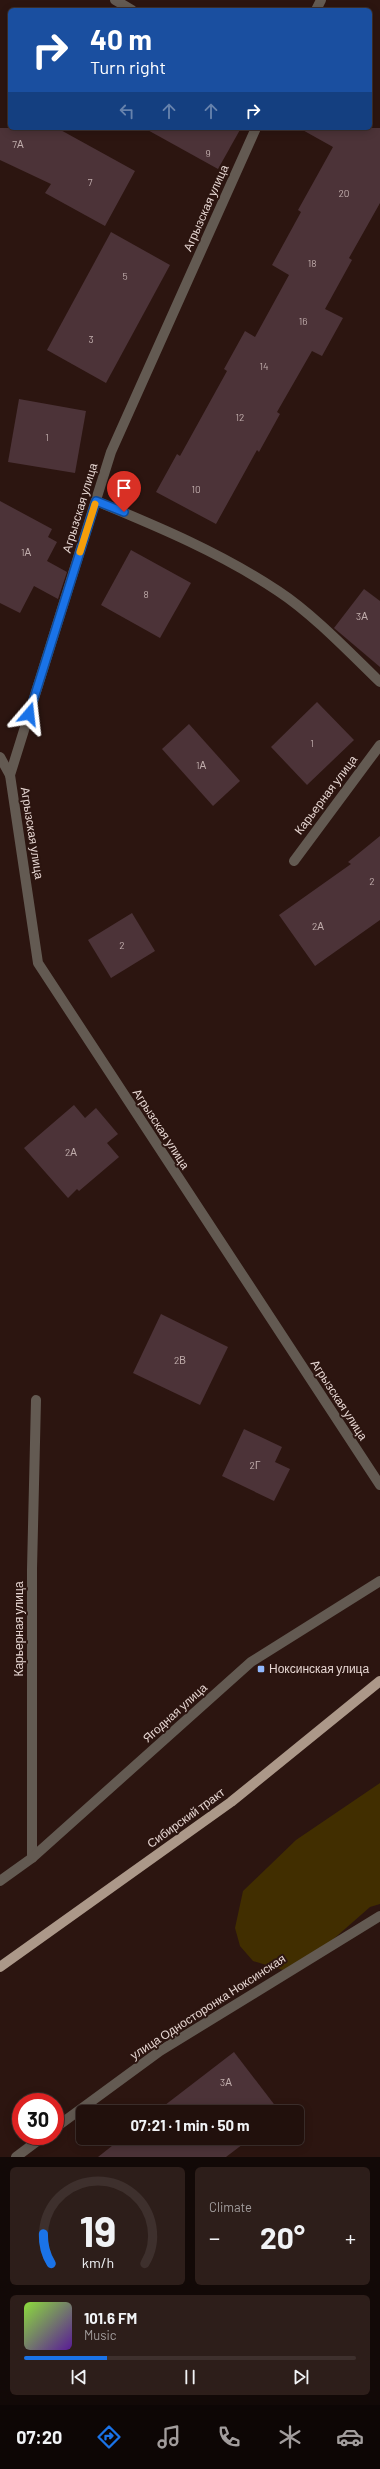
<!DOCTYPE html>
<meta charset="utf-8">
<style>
:root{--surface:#21100c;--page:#2d1e1a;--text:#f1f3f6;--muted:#a29d9d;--line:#3e302d;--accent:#1a73e8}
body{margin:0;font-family:Barlow,sans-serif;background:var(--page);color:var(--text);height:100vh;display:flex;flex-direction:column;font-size:15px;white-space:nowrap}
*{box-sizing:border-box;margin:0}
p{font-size:13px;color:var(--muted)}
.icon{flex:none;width:22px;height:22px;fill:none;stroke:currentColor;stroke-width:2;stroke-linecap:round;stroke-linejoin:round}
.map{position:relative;height:2157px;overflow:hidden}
.panel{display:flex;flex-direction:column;gap:10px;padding:10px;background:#120907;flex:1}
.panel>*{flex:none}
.top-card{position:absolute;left:8px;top:8px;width:364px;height:122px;border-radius:6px;box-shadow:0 2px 10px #0003,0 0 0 1px var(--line);background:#1a4fa0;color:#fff;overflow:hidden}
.speed{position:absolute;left:12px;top:2093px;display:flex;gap:8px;font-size:20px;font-weight:700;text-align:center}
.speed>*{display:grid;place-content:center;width:52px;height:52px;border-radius:50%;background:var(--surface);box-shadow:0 2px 10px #0003,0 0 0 1px var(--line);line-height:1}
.speed .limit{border:6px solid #d22;background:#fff;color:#111}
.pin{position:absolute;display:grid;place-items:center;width:34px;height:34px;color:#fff;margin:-41px -17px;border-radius:50% 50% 50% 0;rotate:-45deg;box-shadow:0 0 4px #0007}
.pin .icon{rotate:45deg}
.me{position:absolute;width:44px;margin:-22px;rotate:17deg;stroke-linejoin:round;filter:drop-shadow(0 0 3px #0008)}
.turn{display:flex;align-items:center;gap:14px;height:84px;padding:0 16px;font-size:18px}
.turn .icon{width:52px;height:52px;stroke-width:2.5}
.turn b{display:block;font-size:28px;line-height:34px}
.lanes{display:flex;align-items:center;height:38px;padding:0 16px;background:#0003;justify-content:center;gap:20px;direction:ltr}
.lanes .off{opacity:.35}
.big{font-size:30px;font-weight:700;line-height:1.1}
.panel .card{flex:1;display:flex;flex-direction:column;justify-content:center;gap:6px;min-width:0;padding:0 14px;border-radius:6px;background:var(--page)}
.panel .dial{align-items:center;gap:0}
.dial svg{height:104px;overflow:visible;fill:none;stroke:var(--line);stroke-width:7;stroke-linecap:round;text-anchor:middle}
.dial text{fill:var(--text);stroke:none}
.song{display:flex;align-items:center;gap:12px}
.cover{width:48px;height:48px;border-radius:6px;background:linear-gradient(135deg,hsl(90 70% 55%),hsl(270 70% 35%))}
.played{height:4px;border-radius:2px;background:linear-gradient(90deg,var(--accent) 25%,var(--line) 25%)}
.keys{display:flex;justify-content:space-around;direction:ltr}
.heat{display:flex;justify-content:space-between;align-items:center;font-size:22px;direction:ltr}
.panel .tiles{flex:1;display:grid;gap:10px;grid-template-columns:1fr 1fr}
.card:last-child{grid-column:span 2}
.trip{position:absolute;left:76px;top:2105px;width:228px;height:40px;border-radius:6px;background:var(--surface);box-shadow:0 2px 10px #0003,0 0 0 1px var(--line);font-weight:700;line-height:40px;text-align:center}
.tab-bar{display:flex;height:64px;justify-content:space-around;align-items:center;background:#0d0605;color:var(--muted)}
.tab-bar .icon{width:28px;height:28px}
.tab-bar .on{color:var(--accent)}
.tab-bar b{font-size:18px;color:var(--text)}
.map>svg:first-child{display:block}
</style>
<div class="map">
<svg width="380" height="2157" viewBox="0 0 380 2157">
<rect width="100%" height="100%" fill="#2c1510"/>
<!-- green -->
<polygon fill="#412e00" points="380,1783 380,1904 370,1907 305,1964 286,1971 253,1961 240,1946 235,1928 243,1891 296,1840"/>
<!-- building -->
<g fill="#4c3338">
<polygon points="0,128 57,128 135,171 105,226 45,193 51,184 0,160"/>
<polygon points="144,128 241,128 218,169"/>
<polygon points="299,128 380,128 380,203 349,258 352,260 325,309 343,318 322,356 312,351 277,412 280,414 259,452 257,450 216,524 156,492 177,454 180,456 227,371 224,369 245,331 255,337 289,275 272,265 301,212 298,210 333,147"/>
<polygon points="111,232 170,265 106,383 47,350"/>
<polygon points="19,399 86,411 75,473 8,462"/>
<polygon points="0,501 52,529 48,537 57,542 47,561 67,572 58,599 34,586 20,613 0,603"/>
<polygon points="131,550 191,583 160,638 101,605"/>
<polygon points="364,589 380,601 380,667 334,628"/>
<polygon points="317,702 354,740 307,785 271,747"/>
<polygon points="189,724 240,781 213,806 162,749"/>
<polygon points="380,836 380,920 315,966 279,915 351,864 348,862"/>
<polygon points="132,913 155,951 111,978 88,940"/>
<polygon points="74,1105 85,1118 96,1108 118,1134 107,1143 119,1157 79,1191 77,1189 68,1198 24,1148"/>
<polygon points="161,1314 228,1347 200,1405 133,1373"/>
<polygon points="244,1429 282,1447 275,1462 290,1469 274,1501 222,1476"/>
<polygon points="234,2052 280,2112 156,2112"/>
<polygon points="122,2138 251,2138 226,2157 98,2157"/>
</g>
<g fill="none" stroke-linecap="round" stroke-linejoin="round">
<!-- service -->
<g stroke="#635a52" stroke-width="10">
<polyline points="55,2128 160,2051 380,1916"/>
<polyline points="16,2157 44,2136"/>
</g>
<!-- minor -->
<g stroke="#635a52" stroke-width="10">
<polyline points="115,0 132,10"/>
<polyline points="316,10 321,0"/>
<polyline points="256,128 111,452 10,775 38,963 380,1485"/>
<path d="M 96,501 C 159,527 221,553 278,591 C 313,614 350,653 380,682"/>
<polyline points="0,757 10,775"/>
<polyline points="294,861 380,745"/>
<polyline points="32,1858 32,1569 36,1400"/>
<polyline points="0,1881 32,1858 251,1662 380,1581"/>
</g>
<!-- primary -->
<polyline stroke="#ac9889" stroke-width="10" points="0,1967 231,1802 380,1681"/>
</g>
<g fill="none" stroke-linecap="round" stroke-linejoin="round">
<!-- route casing -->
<g stroke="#114b97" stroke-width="10">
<polyline id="route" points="29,714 96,501 124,512"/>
</g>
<!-- route -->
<use href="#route" stroke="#1a73e8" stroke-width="7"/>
<!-- slow -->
<polyline stroke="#f59e0b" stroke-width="7" points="80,552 95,504"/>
</g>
<!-- markers -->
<rect fill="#91b8fd" stroke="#2c1510" stroke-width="1.5" x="257" y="1665" width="8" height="8" rx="2"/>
<g text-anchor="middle" stroke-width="4" stroke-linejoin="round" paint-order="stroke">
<!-- number labels -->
<g font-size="10" fill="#c0adac">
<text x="18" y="148">7А</text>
<text x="208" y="157">9</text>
<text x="90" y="186">7</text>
<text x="344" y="197">20</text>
<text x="312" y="267">18</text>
<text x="125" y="280">5</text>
<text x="303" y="325">16</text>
<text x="91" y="343">3</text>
<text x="264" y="370">14</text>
<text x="240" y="421">12</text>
<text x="47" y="441">1</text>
<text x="196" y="493">10</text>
<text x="26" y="556">1А</text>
<text x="146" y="598">8</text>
<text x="362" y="620">3А</text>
<text x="312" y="747">1</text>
<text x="201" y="769">1А</text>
<text x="372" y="885">2</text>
<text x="318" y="930">2А</text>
<text x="122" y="949">2</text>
<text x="71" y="1156">2А</text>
<text x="180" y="1364">2В</text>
<text x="255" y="1469">2Г</text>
<text x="226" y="2086">3А</text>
</g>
<!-- street labels -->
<g font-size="12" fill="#e6d6d2" stroke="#2c1510">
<text transform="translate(206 208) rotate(-66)" y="4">Агрызская улица</text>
<text transform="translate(80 508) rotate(-73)" y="4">Агрызская улица</text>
<text transform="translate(326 795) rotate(-53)" y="4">Карьерная улица</text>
<text transform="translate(32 833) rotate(81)" y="4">Агрызская улица</text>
<text transform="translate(161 1129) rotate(57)" y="4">Агрызская улица</text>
<text transform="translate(339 1400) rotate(57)" y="4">Агрызская улица</text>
<text transform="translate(19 1629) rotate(-90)" y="4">Карьерная улица</text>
<text transform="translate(175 1713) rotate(-42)" y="4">Ягодная улица</text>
<text transform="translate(186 1818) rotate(-36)" y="4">Сибирский тракт</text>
<text transform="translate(208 2007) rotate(-33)" y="4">улица Односторонка Ноксинская</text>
</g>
<!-- poi labels -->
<g font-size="12" fill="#e6d6d2" stroke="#2c1510" text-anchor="start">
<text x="269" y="1673">Ноксинская улица</text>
</g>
</g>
</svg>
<div class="speed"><div class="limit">30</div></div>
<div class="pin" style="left:124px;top:512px;background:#d93025"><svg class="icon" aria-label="arrive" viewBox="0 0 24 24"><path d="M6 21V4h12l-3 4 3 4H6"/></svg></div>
<svg class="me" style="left:29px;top:714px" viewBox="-20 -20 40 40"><path d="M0-17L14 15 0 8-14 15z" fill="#1a73e8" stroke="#fff" stroke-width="4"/></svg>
<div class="trip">07:21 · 1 min · 50 m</div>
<div class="top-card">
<div class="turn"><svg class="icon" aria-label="right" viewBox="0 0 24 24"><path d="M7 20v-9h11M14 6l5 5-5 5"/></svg><div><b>40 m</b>Turn right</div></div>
<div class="lanes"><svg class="icon off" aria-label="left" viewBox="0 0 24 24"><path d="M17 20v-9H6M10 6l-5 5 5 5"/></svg><svg class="icon off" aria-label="ahead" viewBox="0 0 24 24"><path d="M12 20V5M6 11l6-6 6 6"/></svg><svg class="icon off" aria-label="ahead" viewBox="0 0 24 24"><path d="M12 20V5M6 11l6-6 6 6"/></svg><svg class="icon" aria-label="right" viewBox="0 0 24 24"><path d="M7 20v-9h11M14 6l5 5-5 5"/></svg></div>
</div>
</div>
<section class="panel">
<div class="tiles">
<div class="card dial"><svg viewBox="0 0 100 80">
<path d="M14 69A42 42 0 1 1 86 69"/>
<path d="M14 69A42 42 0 0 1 8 46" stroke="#1a73e8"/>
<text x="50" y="56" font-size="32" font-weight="700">19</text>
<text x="50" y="72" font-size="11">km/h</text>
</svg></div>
<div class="card"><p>Climate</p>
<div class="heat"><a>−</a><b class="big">20°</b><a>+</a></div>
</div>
<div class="card">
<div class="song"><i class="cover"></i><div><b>101.6 FM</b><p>Music</p></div></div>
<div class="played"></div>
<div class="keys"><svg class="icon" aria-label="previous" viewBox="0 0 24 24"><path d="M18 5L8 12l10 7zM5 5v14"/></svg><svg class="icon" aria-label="pause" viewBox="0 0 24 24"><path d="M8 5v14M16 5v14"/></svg><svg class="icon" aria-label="next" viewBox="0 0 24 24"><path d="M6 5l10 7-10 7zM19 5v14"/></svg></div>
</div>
</div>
</section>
<nav class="tab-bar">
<b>07:20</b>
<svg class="icon on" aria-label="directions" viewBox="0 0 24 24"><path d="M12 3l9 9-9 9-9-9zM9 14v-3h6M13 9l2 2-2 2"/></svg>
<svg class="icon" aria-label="music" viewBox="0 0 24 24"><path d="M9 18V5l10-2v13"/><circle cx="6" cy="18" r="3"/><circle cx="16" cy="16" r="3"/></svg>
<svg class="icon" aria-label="phone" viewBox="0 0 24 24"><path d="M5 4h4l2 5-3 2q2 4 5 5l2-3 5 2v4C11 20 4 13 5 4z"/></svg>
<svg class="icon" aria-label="climate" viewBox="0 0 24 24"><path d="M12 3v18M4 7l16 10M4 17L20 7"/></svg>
<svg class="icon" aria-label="car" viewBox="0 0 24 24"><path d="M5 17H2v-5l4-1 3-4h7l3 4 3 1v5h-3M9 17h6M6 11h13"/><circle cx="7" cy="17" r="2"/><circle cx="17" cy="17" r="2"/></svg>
</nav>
